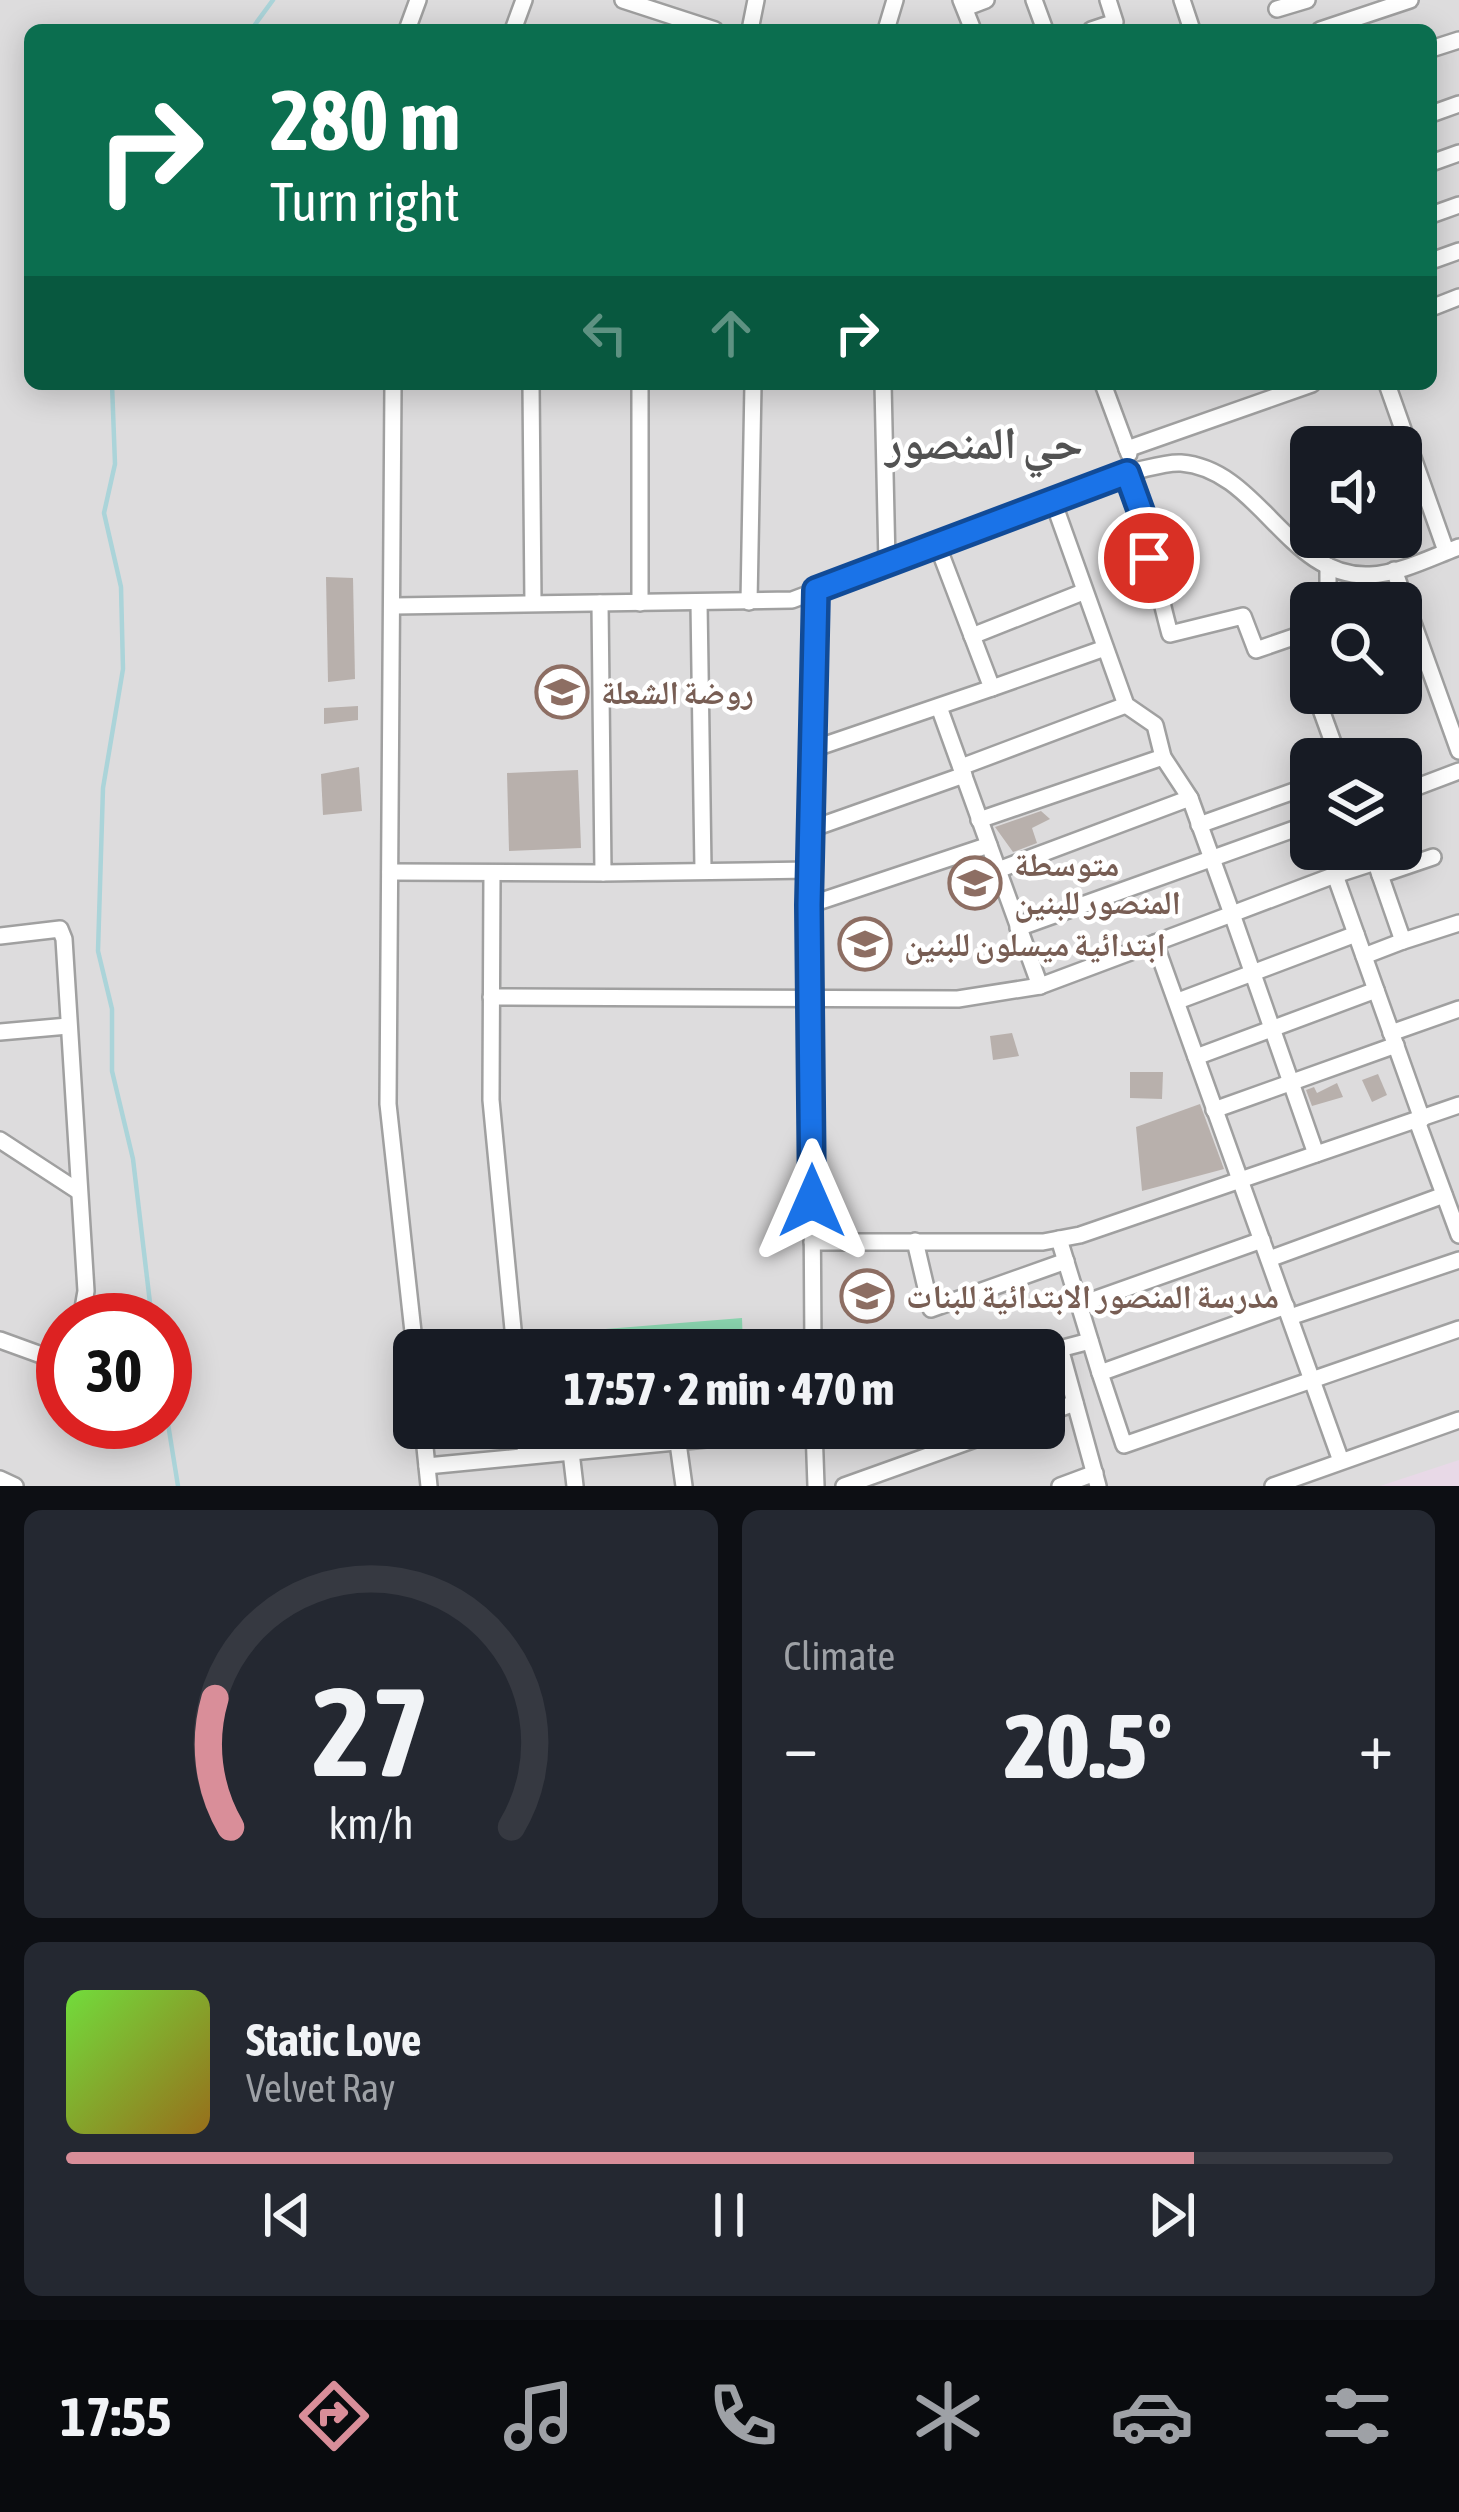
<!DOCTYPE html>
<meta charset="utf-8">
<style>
:root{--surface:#171b24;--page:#242831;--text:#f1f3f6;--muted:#9ea1a6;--line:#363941;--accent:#d98e99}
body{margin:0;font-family:"Asap Condensed","Noto Naskh Arabic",sans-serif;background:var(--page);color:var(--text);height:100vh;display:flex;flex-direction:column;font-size:45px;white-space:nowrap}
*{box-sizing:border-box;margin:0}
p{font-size:39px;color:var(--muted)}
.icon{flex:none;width:66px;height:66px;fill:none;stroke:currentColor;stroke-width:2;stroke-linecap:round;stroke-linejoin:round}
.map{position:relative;height:1486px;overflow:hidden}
.drawer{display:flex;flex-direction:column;gap:24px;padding:24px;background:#0d0f14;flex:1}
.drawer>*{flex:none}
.banner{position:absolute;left:24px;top:24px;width:1413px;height:366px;border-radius:18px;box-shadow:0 6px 30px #0003;background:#0b6e4f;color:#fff;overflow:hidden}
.buttons{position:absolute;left:1290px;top:426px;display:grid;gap:24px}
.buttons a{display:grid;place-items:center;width:132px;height:132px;border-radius:18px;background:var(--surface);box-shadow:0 6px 30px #0003;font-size:60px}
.speed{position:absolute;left:36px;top:1293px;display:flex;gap:24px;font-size:60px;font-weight:700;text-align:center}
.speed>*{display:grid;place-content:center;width:156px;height:156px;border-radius:50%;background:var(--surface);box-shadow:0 6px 30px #0003;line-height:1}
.speed .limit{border:18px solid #d22;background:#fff;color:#111}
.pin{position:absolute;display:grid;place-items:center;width:102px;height:102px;color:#fff;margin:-51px;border:6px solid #fff;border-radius:50%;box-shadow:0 3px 12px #0007}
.me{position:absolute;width:132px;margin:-66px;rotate:0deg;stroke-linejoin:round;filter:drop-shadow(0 0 9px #0008)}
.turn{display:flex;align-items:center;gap:42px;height:252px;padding:0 48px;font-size:54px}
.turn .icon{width:156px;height:156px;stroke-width:2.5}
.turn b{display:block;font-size:84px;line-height:102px}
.lanes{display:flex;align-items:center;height:114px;padding:0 48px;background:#0003;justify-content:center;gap:60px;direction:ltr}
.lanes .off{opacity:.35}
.big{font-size:90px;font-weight:800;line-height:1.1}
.drawer .card{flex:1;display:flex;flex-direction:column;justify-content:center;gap:18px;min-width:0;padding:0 42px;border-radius:18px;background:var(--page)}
.drawer .dial{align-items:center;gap:0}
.dial svg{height:312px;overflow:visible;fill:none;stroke:var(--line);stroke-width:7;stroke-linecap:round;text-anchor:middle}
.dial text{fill:var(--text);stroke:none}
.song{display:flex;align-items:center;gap:36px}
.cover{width:144px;height:144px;border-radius:18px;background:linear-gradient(135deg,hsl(100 70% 55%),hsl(40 70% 35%))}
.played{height:12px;border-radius:6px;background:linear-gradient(90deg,var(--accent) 85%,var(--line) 85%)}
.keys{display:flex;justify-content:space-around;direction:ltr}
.heat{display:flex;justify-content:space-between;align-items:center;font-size:66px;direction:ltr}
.drawer .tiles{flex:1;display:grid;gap:24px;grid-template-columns:1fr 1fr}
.card:last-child{grid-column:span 2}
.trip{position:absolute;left:393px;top:1329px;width:672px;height:120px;border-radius:18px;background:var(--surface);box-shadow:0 6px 30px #0003;font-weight:800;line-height:120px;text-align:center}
.menu{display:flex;height:192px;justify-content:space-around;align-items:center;background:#090b0e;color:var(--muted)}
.menu .icon{width:84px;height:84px}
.menu .current{color:var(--accent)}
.menu b{font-size:54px;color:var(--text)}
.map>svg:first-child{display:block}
</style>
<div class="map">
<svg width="1459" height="1486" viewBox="0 0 1459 1486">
<rect width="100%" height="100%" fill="#efebe7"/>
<!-- residential -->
<path fill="#dddcdd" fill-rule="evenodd" d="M 0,0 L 1459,0 L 1459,1486 L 0,1486 ZM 30,30 L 1431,30 L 1431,384 L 30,384 ZM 1311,447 L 1401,447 L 1401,537 L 1311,537 ZM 1311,603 L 1401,603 L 1401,693 L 1311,693 ZM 1311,759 L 1401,759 L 1401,849 L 1311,849 ZM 63,1320 L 165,1320 L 165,1422 L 63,1422 ZM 414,1350 L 1044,1350 L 1044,1428 L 414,1428 Z"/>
<!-- industrial -->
<polygon fill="#e8d9e7" points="1459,1460 1459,1486 1380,1486"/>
<!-- pitch -->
<polygon fill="#8cd7b1" points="742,1318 743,1350 594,1350 593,1330"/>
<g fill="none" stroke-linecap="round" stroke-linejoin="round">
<!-- stream -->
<g stroke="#abd4d9" stroke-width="4.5">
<polyline points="251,30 273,0"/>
<polyline points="112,384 115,464 104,513 121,587 123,669 103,788 98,951 112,1009 112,1071 133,1159 152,1320"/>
<polyline points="165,1405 178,1486"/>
</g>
</g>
<!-- building -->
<g fill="#b8b0ac">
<polygon points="326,577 353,578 355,679 328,682"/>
<polygon points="358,706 358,720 324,724 324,708"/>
<polygon points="359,767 362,811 323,815 321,774"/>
<polygon points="578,770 581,848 509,851 507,773"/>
<polygon points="1041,811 1050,819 1032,828 1037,843 1013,852 995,827"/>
<polygon points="1012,1033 1019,1056 993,1060 990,1036"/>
<polygon points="1130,1072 1163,1072 1162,1099 1130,1098"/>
<polygon points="1378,1074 1387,1095 1372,1102 1362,1080"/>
<polygon points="1337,1083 1343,1097 1312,1106 1306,1090 1314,1087 1317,1093"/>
<polygon points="1200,1104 1224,1169 1142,1191 1136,1127"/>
</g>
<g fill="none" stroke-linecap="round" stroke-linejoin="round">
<!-- minor casing -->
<g stroke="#a0a0a0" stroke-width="20">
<g id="minor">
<polyline points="623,0 715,30"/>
<polyline points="961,0 973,30"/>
<polyline points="1034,0 1045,30"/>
<polyline points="1182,0 1192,30"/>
<polyline points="965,8 986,0"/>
<polyline points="1277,9 1307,0"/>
<polyline points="407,30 418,0"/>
<polyline points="513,30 524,0"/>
<polyline points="750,30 756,0"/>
<polyline points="886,30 895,0"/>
<polyline points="1091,30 1115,22 1108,0"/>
<polyline points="1320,30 1410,0"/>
<polyline points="1431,49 1459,40"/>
<polyline points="1431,114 1459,104"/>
<polyline points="1431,163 1459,153"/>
<polyline points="1431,215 1459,205"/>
<polyline points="1431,261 1459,251"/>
<polyline points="1431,308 1459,297"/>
<polyline points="393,384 388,1104 415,1350"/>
<polyline points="531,384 533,603"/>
<polyline points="883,384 887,563"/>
<polyline points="1103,384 1129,454"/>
<polyline points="1387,384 1446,551"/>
<polyline points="1127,449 1312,384"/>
<path d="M 1127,473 C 1147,526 1155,580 1170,634 L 1243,616 L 1256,650 L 1311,631"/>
<polyline points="1053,501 1126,705 1155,725 1163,757 1190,798"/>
<polyline points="1328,566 1328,603"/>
<polyline points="1394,570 1459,751"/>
<polyline points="749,602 753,384"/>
<polyline points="600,603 603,873 810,870 816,590"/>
<polyline points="640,603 640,384"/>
<polyline points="699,603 703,869"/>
<path d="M 394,606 L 792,600 L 1135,471 C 1149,468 1167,462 1181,463 C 1260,469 1288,579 1370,575 C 1399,574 1432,557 1459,547"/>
<polyline points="972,636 1083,592"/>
<polyline points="1311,653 1304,661 1311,681"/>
<polyline points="992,688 1105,648"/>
<polyline points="1315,693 1339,759"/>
<polyline points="813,749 992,688 937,544"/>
<polyline points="961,767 1126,705"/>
<polyline points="1401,793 1459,771"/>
<polyline points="979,820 1163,757"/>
<polyline points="1199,825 1311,785"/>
<polyline points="811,829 964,775"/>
<polyline points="1371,849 1403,941 1459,923"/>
<polyline points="810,870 813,1350"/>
<polyline points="998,870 1190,798 1232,914 1040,986"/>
<polyline points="390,872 603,873"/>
<polyline points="492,873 491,1100 515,1350"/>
<polyline points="1335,875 1375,862"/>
<polyline points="1380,875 1433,857"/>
<polyline points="809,905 989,845"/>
<polyline points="1018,928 1311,823"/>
<polyline points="0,936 60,929 64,939 86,1291 81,1320"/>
<polyline points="1155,943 1341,1461"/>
<polyline points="1364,956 1403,941"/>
<polyline points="491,997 958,999 1040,986 939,707"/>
<polyline points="1178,1001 1356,934"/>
<polyline points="0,1032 68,1026"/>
<polyline points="1391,1033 1459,1009"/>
<polyline points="1196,1057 1376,990"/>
<polyline points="1214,1110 1396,1045"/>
<polyline points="1417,1121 1459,1235"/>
<polyline points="0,1140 78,1191"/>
<polyline points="1316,1154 1232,914 1335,875 1422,1119"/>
<polyline points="1059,1239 1100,1373"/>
<polyline points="915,1241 931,1309 1066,1261"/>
<polyline points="812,1242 1043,1242 1080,1235 1459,1105"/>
<polyline points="1269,1259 1444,1195"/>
<polyline points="1079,1305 1262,1240"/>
<polyline points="1286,1306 1100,1373 1124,1445 1459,1329"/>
<polyline points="1290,1317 1459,1260"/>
<polyline points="0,1340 44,1356 63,1348"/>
<polyline points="1060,1348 1098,1486"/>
<polyline points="1044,1353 1090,1341"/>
<polyline points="1044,1414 1075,1403"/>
<polyline points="423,1428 429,1486"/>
<polyline points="523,1428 526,1456"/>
<polyline points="814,1428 816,1486"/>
<polyline points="678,1443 684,1486"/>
<polyline points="571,1452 575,1486"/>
<polyline points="427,1466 821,1428"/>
<polyline points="0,1479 15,1486"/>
<polyline points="844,1486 1006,1428"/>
<polyline points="1060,1486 1095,1473"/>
<polyline points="1273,1486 1459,1420"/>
</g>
</g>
<!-- minor -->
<use href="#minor" stroke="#fff" stroke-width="15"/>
</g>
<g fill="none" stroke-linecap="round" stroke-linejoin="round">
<!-- route casing -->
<g stroke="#114b97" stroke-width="30">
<polyline id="route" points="812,1201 809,905 816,590 1127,473 1149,534 1149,558"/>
</g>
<!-- route -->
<use href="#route" stroke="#1a73e8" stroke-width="21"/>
</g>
<!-- icons -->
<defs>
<g id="school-ring" transform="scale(2.7)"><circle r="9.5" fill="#fff" stroke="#8d6e63" stroke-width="1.5"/><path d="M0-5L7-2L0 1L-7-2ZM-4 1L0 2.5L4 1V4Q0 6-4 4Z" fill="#8d6e63"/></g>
</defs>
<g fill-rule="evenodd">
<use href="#school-ring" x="562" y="692"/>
<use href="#school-ring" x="975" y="883"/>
<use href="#school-ring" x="865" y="944"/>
<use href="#school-ring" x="867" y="1296"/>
</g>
<g text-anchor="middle" stroke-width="9" stroke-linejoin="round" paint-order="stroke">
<!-- education labels -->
<g font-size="33" font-weight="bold" fill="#785e54" stroke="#fff" text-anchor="start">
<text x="601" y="704">روضة الشعلة</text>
<text x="1014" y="876">متوسطة<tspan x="1014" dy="38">المنصور للبنين</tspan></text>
<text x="904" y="956">ابتدائية ميسلون للبنين</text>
<text x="906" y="1308">مدرسة المنصور الابتدائية للبنات</text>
</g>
<!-- district labels -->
<g font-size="45" font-weight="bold" fill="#525252" stroke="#fff">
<text x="984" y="459">حي المنصور</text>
</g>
</g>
</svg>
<div class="buttons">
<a><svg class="icon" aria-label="sound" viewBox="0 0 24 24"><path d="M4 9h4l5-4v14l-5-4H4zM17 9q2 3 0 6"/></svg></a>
<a><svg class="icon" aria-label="search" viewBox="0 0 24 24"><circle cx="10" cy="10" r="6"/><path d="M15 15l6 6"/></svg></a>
<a><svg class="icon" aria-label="layers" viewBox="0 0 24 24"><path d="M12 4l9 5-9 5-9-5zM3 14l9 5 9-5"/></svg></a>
</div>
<div class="speed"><div class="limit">30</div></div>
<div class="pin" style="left:1149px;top:558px;background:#d93025"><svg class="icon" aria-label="arrive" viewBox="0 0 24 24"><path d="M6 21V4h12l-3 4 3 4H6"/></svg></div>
<svg class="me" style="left:812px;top:1201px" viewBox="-20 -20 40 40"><path d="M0-17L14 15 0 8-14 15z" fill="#1a73e8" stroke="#fff" stroke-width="4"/></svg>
<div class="trip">17:57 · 2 min · 470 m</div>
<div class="banner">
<div class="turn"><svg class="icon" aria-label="right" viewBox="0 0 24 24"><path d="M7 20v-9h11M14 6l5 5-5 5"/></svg><div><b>280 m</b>Turn right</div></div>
<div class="lanes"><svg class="icon off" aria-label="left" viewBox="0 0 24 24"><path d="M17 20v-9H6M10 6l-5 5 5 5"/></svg><svg class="icon off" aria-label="ahead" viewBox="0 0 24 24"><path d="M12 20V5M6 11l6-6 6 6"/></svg><svg class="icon" aria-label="right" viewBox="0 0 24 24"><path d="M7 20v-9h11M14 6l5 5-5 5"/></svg></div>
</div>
</div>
<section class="drawer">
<div class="tiles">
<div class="card dial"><svg viewBox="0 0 100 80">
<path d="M14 69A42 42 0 1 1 86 69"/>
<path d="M14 69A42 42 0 0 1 10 36" stroke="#d98e99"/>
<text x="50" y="56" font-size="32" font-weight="700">27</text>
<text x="50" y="72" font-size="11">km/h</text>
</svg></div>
<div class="card"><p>Climate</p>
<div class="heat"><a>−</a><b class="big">20.5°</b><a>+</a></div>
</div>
<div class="card">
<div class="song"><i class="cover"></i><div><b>Static Love</b><p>Velvet Ray</p></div></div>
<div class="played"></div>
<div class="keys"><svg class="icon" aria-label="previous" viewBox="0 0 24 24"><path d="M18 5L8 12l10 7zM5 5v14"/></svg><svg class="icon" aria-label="pause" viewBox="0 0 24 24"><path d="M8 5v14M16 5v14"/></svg><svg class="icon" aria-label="next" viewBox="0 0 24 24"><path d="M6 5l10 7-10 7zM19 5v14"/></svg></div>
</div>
</div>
</section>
<nav class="menu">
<b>17:55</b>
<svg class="icon current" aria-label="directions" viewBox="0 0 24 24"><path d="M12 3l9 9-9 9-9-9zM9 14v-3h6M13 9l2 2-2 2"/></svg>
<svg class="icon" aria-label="music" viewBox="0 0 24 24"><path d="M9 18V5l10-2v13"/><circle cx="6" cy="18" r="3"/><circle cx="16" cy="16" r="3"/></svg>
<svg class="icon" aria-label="phone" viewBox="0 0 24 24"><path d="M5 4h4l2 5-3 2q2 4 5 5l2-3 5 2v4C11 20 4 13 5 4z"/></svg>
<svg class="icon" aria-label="climate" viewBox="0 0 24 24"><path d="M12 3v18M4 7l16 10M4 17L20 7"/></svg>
<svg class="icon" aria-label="car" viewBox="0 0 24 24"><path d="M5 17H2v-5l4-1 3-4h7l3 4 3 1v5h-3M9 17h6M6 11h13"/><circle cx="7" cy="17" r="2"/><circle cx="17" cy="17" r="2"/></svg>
<svg class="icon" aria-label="filters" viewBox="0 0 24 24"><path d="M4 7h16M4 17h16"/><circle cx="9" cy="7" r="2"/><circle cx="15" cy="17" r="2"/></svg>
</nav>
